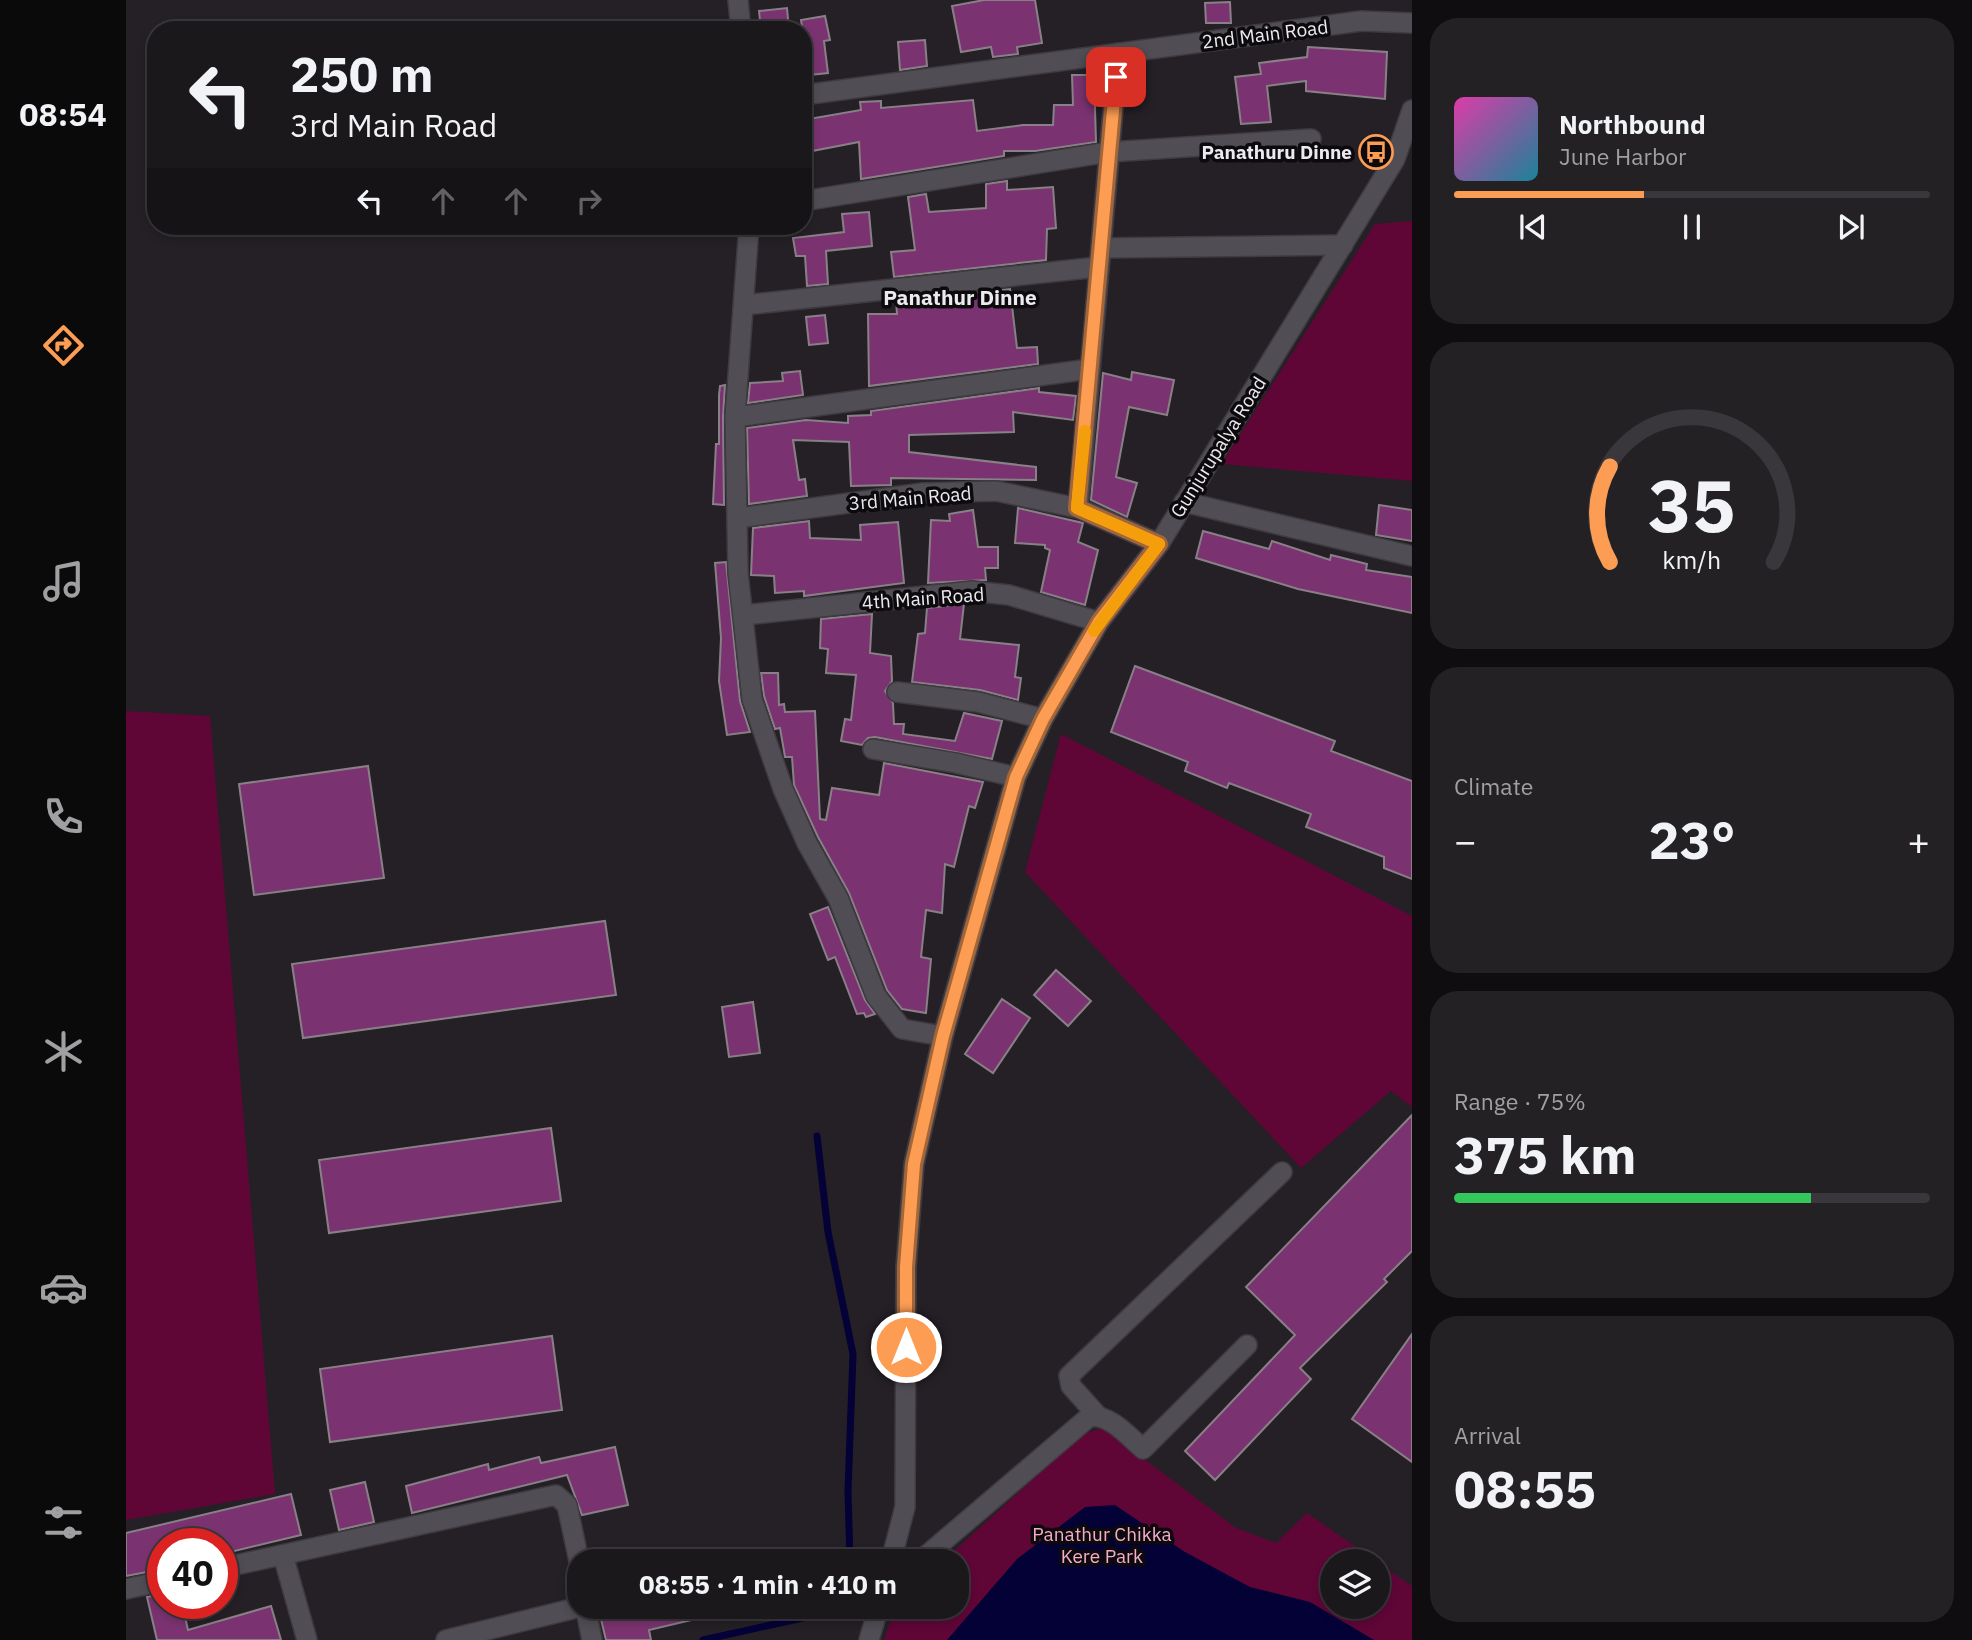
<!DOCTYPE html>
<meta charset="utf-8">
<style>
:root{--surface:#1b181c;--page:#242125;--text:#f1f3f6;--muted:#a0a0a3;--line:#39373b;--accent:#fc9d53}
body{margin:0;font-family:"IBM Plex Sans",sans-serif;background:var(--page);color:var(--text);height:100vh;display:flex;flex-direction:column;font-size:26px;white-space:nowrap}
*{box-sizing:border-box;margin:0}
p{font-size:23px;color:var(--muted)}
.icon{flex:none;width:38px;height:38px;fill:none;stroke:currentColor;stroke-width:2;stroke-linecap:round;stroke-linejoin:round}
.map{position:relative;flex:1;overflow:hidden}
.drawer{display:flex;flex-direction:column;gap:18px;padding:18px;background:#0f0d0f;width:560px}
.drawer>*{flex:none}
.hud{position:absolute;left:21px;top:21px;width:665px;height:214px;border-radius:28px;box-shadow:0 4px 10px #0003,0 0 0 2px var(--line);background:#1b181c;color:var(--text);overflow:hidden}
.fabs{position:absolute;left:1194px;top:1549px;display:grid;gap:14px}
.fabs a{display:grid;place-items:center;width:70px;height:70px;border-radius:50%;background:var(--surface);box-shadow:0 4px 10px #0003,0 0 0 2px var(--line);font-size:35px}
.speed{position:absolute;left:21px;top:1528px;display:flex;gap:14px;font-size:35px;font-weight:700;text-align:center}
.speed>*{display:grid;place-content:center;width:91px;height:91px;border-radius:50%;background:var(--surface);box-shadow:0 4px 10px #0003,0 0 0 2px var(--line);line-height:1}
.speed .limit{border:10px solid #d22;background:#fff;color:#111}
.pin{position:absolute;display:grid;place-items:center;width:60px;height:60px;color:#fff;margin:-30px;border-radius:14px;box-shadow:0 4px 10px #0006}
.me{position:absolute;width:77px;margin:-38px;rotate:0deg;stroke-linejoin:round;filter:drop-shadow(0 0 5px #0008)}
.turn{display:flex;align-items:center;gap:24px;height:147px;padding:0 28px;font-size:32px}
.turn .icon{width:91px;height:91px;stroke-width:2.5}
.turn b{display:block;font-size:49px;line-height:60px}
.lanes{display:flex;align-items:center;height:66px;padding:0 28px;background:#0003;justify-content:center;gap:35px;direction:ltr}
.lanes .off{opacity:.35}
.big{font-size:52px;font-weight:700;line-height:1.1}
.drawer .tile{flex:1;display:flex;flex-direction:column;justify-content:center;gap:10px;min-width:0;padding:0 24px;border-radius:28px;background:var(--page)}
.drawer .dial{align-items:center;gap:0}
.dial svg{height:182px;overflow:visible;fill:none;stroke:var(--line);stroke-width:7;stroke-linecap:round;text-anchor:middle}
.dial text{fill:var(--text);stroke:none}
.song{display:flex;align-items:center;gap:21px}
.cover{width:84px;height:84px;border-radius:10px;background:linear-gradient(135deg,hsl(320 70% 55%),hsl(190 70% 35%))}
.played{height:7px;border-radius:4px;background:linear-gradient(90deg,var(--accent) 40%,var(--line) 40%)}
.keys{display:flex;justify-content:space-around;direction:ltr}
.heat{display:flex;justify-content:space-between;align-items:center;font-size:38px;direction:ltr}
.charge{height:10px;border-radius:5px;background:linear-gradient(90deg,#34c759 75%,var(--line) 0)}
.trip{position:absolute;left:441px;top:1549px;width:402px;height:70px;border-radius:28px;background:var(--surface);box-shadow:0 4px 10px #0003,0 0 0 2px var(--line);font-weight:700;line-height:70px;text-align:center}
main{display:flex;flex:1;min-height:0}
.dock{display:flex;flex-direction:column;width:126px;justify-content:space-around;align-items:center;background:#0b0a0b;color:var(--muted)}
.dock .icon{width:49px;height:49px}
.dock .active{color:var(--accent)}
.dock b{font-size:32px;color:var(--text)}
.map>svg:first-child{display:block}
</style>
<main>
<nav class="dock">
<b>08:54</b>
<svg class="icon active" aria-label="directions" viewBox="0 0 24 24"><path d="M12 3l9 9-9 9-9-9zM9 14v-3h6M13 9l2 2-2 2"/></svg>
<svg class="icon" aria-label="music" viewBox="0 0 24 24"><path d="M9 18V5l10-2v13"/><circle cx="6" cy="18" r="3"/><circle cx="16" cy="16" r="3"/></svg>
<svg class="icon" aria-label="phone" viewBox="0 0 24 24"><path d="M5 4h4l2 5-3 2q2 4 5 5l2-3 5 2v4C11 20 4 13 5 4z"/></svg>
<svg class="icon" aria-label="climate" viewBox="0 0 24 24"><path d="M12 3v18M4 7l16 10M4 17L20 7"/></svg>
<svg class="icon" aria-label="car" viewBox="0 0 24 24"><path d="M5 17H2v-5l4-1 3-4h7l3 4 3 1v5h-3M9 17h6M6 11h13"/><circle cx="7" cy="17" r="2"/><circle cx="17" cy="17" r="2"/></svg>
<svg class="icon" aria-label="filters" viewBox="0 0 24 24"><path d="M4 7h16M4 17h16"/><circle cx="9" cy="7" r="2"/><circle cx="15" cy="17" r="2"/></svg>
</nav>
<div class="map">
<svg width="1286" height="1640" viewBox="0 0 1286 1640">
<rect width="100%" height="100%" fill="#242026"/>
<!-- green -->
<g fill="#5f0637">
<polygon points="1286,221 1286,481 1095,464 1249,224"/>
<polygon points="0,711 84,716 149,1494 0,1520"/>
<polygon points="935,734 1286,916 1286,1107 1265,1091 1175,1168 899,872"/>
<polygon points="977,1428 1110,1528 1150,1543 1181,1513 1250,1561 1206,1561 1206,1606 1251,1606 1251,1562 1286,1586 1286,1640 758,1640 769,1607 831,1606 831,1561 817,1561 957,1434"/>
</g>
<!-- water -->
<polygon fill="#040137" points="989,1505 1059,1552 1124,1587 1184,1602 1248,1640 821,1640 891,1559 959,1507"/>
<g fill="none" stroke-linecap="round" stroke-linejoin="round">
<!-- stream -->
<g stroke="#040137" stroke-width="7">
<polyline points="691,1136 702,1232 727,1354 722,1491 724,1561"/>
<polyline points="577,1640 681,1617 713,1616 715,1606"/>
</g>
</g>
<!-- building -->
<g fill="#7a3370" stroke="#888086" stroke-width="2">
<polygon points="858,0 909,0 916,43 891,47 892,54 867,57 865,47 835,52 826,6"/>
<polygon points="1104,2 1105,23 1080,23 1079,3"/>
<polygon points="661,8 663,30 635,30 633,11"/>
<polygon points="699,16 704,40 698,41 702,73 684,75 675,20"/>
<polygon points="799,40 801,66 774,70 772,42"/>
<polygon points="1182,47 1261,52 1259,99 1180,91 1180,81 1141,86 1145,122 1115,124 1109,77 1135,74 1133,63 1181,57"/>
<polygon points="946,75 968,75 970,142 909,151 878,151 878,156 735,179 733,142 681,152 677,120 735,110 734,102 755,101 755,108 847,100 851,131 897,125 927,125 928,105 947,105"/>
<polygon points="881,181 881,190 927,187 930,228 921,229 920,260 768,277 765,252 789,250 782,197 800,194 803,212 860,208 860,184"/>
<polygon points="743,212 746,246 700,251 702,284 681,286 679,256 670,256 667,238 718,232 716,214"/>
<polygon points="884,289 891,348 911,347 912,364 743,386 742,314 771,314 770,301"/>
<polygon points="699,315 702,343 683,345 680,317"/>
<polygon points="674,371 677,395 622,403 624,383 657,381 656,373"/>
<polygon points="1006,372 1048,380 1041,415 1003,407 990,477 1011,483 1001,517 965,500 977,373 1005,380"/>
<polygon points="599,385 597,417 598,505 587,504 590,444 593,444 593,395 594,386"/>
<polygon points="913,388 913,392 950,396 947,420 887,412 888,432 783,435 783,452 910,467 910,480 765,478 765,485 725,486 723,442 667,440 673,480 679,479 681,496 623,504 621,428 680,420 722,423 722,416 745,415 745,411"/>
<polygon points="1253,505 1286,510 1286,541 1250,535"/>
<polygon points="892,508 957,523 952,542 972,550 959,605 915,592 924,550 919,548 919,545 889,543"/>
<polygon points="847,510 852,547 872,547 872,568 859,568 860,580 802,583 805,520 824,521 823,514"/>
<polygon points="683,521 684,538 735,540 734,525 772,522 778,583 678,596 678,591 649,593 648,576 625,575 627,528"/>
<polygon points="1077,531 1143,549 1146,541 1204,560 1205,555 1241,564 1240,570 1286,577 1286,613 1172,589 1070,558"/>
<polygon points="600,562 614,701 624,732 601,735 593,681 595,638 589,563"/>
<polygon points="838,604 834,639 893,645 889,677 895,678 892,700 854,690 786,682 792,634 799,633 801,608"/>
<polygon points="746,614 744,653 765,656 766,681 759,691 767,703 768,724 778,724 777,734 829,741 838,713 876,721 866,759 749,737 742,738 736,745 715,741 719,719 725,720 730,675 700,673 702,649 694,648 695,619"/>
<polygon points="1009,666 1209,741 1205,751 1286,781 1286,879 1258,868 1258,857 1180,827 1185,814 1103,783 1101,788 1059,771 1062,762 985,732"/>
<polygon points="635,673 652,673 653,705 658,704 659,712 689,711 694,819 700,820 706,788 753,795 758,763 857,782 849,808 843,806 828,867 819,864 816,913 800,910 795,957 805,959 800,1013 776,1009 761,990 723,893 692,837 668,785 666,757 659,757 654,728 649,729 638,696"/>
<polygon points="242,766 258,878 128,895 113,784"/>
<polygon points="702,907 739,1000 749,1014 740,1017 738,1013 731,1014 709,957 702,960 684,914"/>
<polygon points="479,921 490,995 177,1038 166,964"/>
<polygon points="930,970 965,1001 942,1026 908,995"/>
<polygon points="876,999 904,1018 867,1073 839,1054"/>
<polygon points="627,1002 634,1053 603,1057 596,1007"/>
<polygon points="1286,1115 1286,1251 1258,1279 1261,1282 1174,1368 1185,1379 1089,1480 1059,1451 1169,1335 1120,1287"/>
<polygon points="425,1128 435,1201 203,1233 193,1160"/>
<polygon points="1286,1334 1286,1462 1226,1419"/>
<polygon points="426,1336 436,1410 204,1442 194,1369"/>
<polygon points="489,1447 502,1505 456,1515 441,1475 286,1513 280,1486 362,1464 363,1470 413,1457 415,1463"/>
<polygon points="239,1482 248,1522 213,1530 204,1490"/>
<polygon points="165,1494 175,1535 96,1554 96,1544 37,1544 37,1569 0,1576 0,1533"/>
<polygon points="37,1594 37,1603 56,1603 62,1630 145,1606 155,1640 31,1640 21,1597"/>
<polygon points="491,1606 590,1606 591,1614 523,1630 525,1640 480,1640 473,1611"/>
</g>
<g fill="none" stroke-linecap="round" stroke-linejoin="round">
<!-- minor casing -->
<g stroke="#3e3a40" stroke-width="22">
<g id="minor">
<polyline points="612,0 615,30"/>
<polyline points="677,95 1235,21 1286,23"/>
<polyline points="677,201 983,152 1185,139"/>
<polyline points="623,226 609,417 612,573 626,699 657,789 681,843 712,898 750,996 776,1029 817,1036"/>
<polyline points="975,248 1217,245"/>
<polyline points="618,305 972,267"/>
<polyline points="609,417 964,369"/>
<polyline points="1058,502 1286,556"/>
<polyline points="952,508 992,53"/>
<polyline points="612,518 797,493 870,491 952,508 1033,544"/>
<polyline points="618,615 846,591 883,595 973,622"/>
<polyline points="771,692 852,702 917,719"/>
<polyline points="747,749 830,763 890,777"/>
<polyline points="971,1415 945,1386 943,1376 1156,1172"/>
<polyline points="157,1555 181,1640"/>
<path d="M 794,1561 L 963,1417 C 983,1413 1003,1437 1017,1449 L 1121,1345"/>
<polyline points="96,1568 430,1495 441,1505 453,1561"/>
<polyline points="0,1589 37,1581"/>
<polyline points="459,1606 466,1640"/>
<polyline points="320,1640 458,1606"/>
</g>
</g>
<!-- tertiary casing -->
<g stroke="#3e3a40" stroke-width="22">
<g id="tertiary">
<polyline points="765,1561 779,1507 780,1267 788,1164 817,1036 890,777 917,719 973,622 1033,544 1269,159 1286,110"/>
<polyline points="743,1640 753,1606"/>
</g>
</g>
<!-- minor -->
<use href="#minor" stroke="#514d54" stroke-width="19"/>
<!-- tertiary -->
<use href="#tertiary" stroke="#514d54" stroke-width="19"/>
</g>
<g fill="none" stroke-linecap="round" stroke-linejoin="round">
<!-- route casing -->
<g stroke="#a46636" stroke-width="18">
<polyline id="route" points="780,1347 780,1267 788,1164 817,1036 890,777 917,719 973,622 1033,544 951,508 990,77"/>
</g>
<!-- route -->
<use href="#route" stroke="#fc9d53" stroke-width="12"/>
<!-- slow -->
<polyline stroke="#f59e0b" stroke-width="12" points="959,431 951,508 1033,544 968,631"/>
</g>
<!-- icons -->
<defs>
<g id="bus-ring" transform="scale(1.75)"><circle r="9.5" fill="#0c0a0d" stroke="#fc9d53" stroke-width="1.5"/><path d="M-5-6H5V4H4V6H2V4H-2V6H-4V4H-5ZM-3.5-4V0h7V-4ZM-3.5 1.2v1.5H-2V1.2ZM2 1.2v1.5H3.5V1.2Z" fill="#fc9d53"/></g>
</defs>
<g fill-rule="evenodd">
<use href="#bus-ring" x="1250" y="152"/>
</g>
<g text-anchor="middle" stroke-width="7" stroke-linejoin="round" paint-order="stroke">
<!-- street labels -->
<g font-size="19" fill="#edeaef" stroke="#0c0a0d">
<text transform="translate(1139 34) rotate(-7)" y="7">2nd Main Road</text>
<text transform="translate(1092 447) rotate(-58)" y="7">Gunjurupalya Road</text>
<text transform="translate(784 498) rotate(-5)" y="7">3rd Main Road</text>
<text transform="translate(797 598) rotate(-4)" y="7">4th Main Road</text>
</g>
<!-- poi labels -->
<g font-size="19" font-weight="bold" fill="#edeaef" stroke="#0c0a0d" text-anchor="end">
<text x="1226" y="159">Panathuru Dinne</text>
</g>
<!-- park labels -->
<g font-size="19" fill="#f6acc9" stroke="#0c0a0d">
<text x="976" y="1541">Panathur Chikka<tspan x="976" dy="22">Kere Park</tspan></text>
</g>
<!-- neighbourhood labels -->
<g font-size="21" font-weight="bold" fill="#edeaef" stroke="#0c0a0d">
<text x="834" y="305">Panathur Dinne</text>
</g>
</g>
</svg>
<div class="fabs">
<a><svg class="icon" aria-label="layers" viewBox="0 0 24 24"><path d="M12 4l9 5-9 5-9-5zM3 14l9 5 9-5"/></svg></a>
</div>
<div class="speed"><div class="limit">40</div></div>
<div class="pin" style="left:990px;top:77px;background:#d93025"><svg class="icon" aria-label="arrive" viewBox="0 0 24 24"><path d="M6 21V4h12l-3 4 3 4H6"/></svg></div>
<svg class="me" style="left:780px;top:1347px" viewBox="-20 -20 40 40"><circle r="17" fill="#fc9d53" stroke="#fff" stroke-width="3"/><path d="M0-11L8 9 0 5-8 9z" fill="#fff"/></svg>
<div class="trip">08:55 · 1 min · 410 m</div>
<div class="hud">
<div class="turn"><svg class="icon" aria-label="left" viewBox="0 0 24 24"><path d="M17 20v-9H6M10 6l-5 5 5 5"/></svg><div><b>250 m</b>3rd Main Road</div></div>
<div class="lanes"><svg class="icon" aria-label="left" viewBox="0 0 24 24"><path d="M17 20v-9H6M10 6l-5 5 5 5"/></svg><svg class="icon off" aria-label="ahead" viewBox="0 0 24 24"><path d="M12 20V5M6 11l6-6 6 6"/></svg><svg class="icon off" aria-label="ahead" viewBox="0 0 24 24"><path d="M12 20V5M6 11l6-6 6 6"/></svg><svg class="icon off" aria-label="right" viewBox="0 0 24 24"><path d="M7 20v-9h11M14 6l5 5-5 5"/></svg></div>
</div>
</div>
<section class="drawer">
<div class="tile">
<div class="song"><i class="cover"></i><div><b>Northbound</b><p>June Harbor</p></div></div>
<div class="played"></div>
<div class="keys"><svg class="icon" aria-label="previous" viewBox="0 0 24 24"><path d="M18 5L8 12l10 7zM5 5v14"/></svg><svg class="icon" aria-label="pause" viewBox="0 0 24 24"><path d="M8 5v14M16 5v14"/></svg><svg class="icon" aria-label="next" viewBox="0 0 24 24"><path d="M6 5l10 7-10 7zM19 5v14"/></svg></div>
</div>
<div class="tile dial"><svg viewBox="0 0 100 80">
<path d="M14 69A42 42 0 1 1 86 69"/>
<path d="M14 69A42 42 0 0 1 14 27" stroke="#fc9d53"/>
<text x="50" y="56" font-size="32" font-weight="700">35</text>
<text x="50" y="72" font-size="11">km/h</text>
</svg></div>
<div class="tile"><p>Climate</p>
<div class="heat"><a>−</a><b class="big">23°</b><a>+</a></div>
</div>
<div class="tile"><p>Range · 75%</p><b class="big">375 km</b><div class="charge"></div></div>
<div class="tile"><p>Arrival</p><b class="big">08:55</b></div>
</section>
</main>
